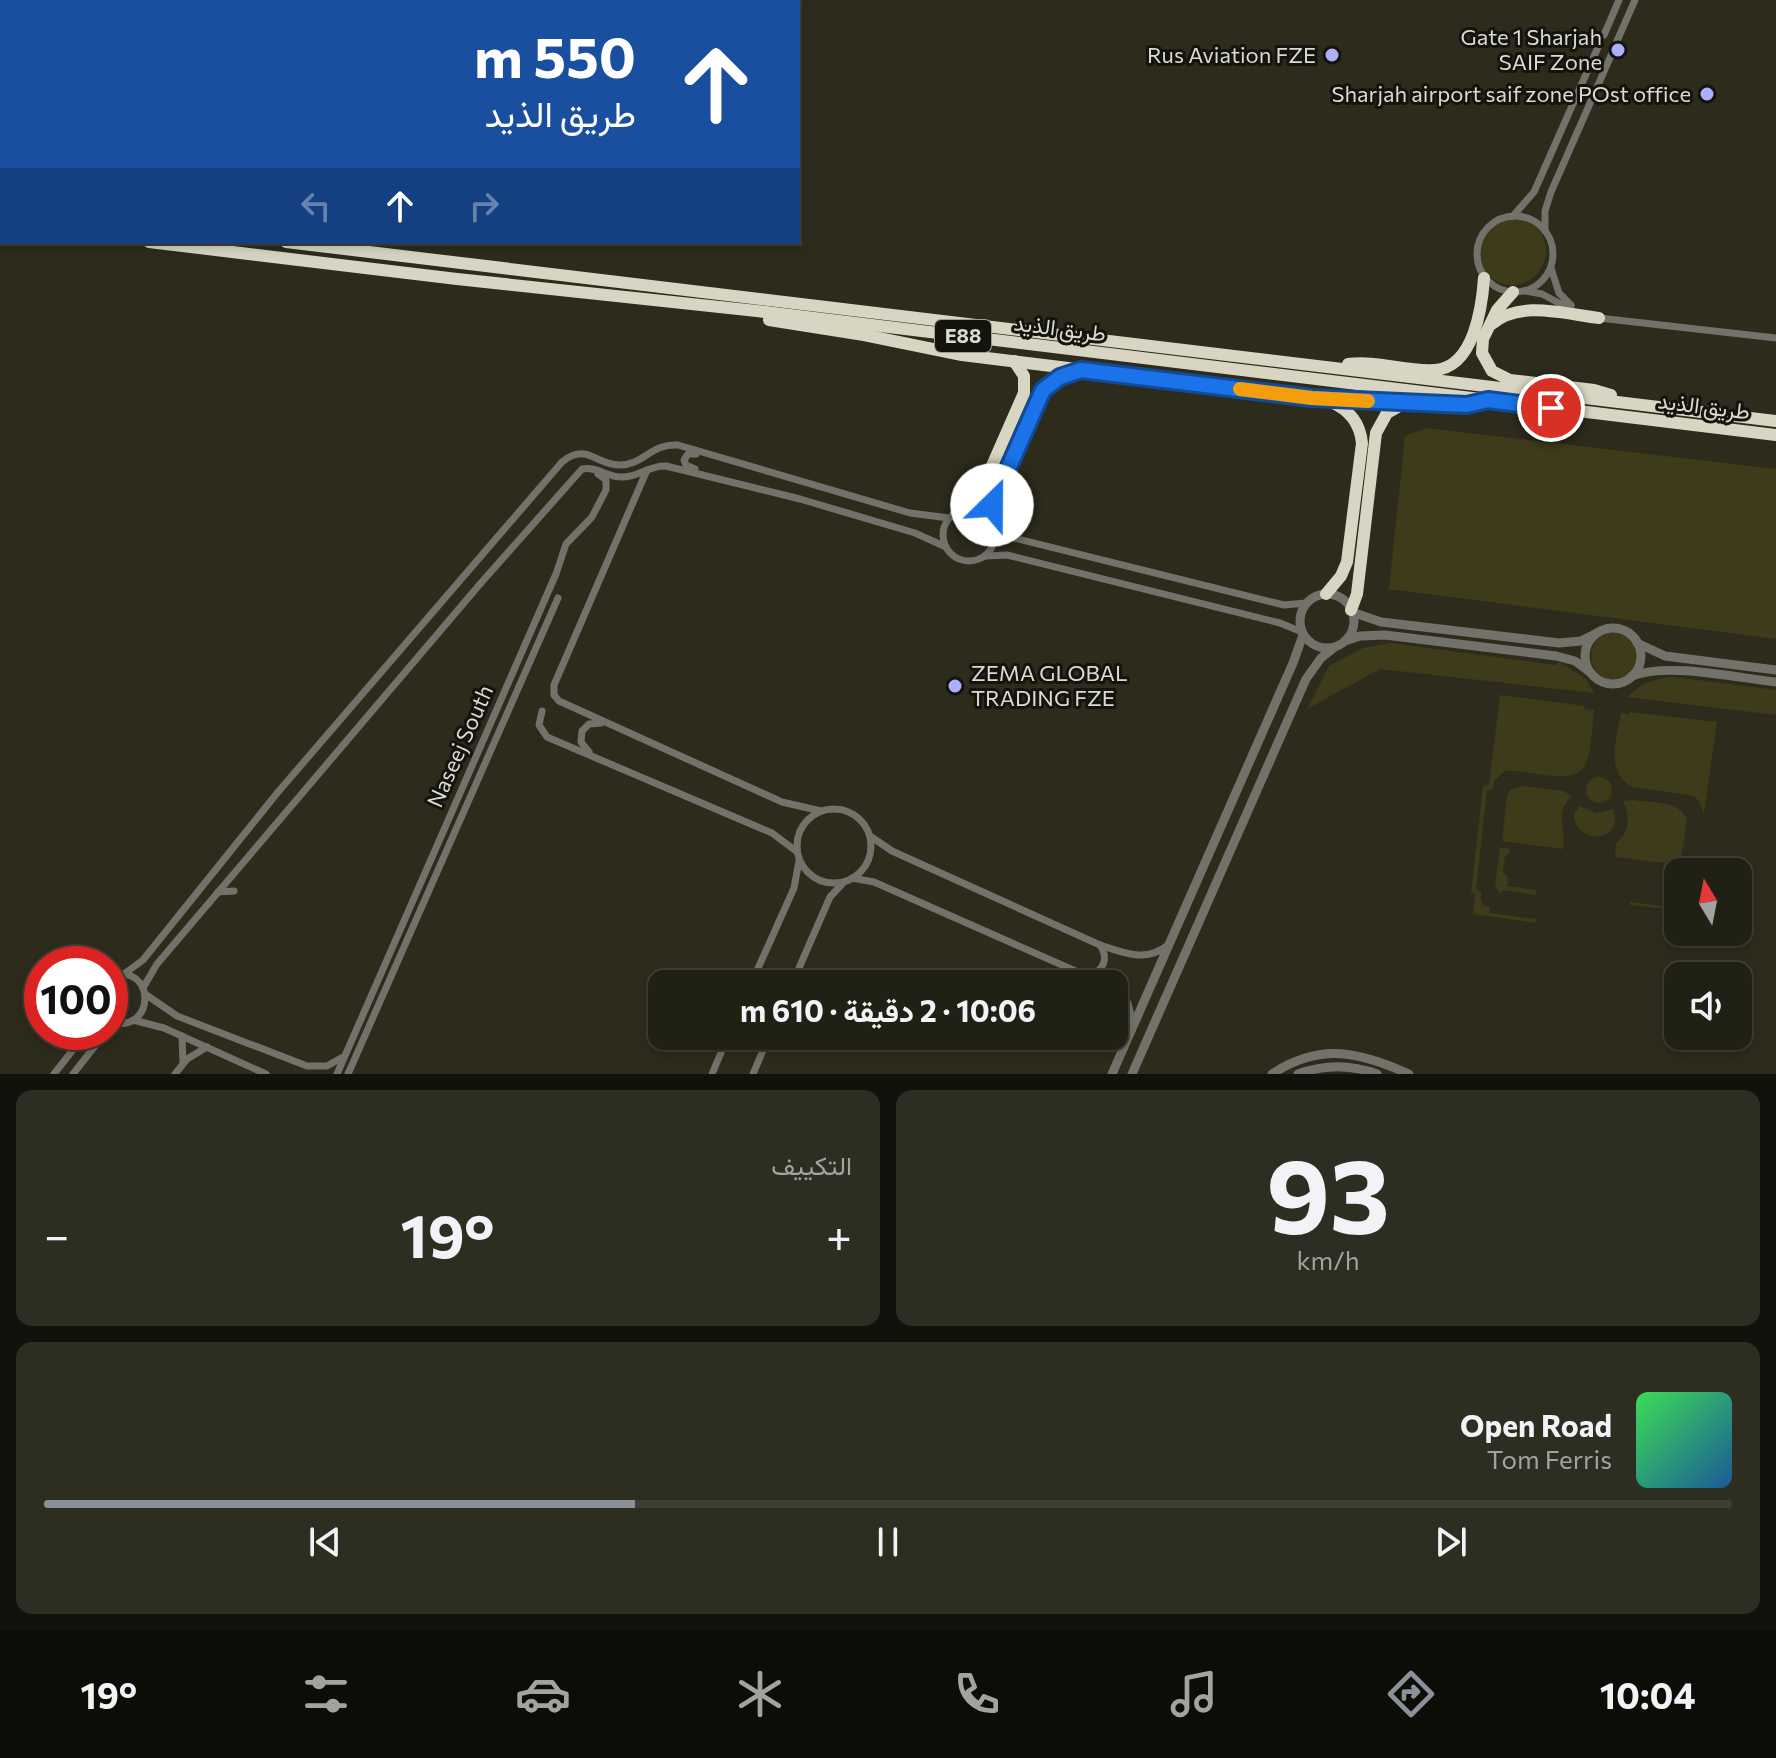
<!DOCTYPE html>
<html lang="ar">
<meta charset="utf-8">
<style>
:root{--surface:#212015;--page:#2d2d22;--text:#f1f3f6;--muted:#a2a3a0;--line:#3e3e34;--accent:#8c9099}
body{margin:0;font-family:Commissioner,Vazirmatn,sans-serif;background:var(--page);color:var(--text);direction:rtl;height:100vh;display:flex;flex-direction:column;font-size:30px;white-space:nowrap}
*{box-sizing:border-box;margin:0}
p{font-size:26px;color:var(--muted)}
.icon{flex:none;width:44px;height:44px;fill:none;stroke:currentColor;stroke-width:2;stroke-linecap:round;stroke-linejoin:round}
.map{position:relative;height:1074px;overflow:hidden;direction:ltr}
.panel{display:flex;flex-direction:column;gap:16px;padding:16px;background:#12120c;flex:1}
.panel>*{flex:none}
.top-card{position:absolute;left:0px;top:0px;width:800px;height:244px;box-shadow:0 4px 12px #0003,0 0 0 2px var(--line);direction:rtl;background:#1a4fa0;color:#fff;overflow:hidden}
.needle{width:52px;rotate:350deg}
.fabs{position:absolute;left:1664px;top:858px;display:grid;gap:16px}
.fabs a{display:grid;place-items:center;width:88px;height:88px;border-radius:16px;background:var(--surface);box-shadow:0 4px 12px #0003,0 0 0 2px var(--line);font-size:40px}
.speed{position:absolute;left:24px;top:946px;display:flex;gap:16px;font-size:40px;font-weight:700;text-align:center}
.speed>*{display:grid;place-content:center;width:104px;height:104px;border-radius:50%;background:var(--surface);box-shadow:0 4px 12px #0003,0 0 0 2px var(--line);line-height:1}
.speed .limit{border:12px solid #d22;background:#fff;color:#111}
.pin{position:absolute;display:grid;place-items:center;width:68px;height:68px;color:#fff;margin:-34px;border:4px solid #fff;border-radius:50%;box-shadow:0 2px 8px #0007}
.me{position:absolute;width:88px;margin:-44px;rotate:23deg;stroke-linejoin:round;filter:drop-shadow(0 0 6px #0008)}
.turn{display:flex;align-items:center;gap:28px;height:168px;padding:0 32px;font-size:36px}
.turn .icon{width:104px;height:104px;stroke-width:2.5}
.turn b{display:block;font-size:56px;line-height:68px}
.lanes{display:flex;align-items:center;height:76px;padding:0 32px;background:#0003;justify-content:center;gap:40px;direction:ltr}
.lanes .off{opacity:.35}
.big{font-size:60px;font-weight:700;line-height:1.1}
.panel .tile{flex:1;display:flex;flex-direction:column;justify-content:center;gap:12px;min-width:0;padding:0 28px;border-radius:16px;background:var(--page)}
.panel .dial{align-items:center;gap:0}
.dial b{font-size:104px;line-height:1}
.song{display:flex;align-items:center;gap:24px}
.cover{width:96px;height:96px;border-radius:12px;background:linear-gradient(135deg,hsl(130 70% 55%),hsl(210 70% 35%))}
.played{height:8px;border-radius:4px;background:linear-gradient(90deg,var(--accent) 35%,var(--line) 35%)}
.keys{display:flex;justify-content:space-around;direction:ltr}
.heat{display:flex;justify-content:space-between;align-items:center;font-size:44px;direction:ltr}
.panel .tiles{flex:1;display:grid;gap:16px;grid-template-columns:1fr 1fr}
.tile:last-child{grid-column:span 2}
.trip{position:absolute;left:648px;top:970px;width:480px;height:80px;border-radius:16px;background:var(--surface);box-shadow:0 4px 12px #0003,0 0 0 2px var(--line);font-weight:700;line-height:80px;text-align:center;direction:rtl}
.tabs{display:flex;height:128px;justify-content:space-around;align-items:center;background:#0d0d08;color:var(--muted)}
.tabs .icon{width:56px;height:56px}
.tabs .selected{color:var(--accent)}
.tabs b{font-size:36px;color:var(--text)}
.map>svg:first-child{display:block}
</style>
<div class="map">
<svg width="1776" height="1074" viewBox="0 0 1776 1074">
<rect width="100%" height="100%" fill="#2c2b1c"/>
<!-- green -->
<g fill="#3e3b1a">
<circle cx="1512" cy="251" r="34"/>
<polygon points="1426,428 1776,469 1776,639 1389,589 1405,436"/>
<circle cx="1615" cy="656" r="24"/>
<polygon points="1391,643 1555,665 1560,662 1586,679 1594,693 1380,669 1307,709 1329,666 1363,648"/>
<path d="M 1674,677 L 1776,690 L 1776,715 L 1627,697 C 1642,683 1654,678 1674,677 Z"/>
<path d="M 1500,695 L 1585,706 L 1584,709 L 1594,710 C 1592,727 1592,746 1587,761 C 1578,790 1527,768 1505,771 L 1494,781 L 1493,789 L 1487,790 L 1476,889 L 1481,892 L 1481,900 L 1484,906 L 1490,907 L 1489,913 L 1536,919 L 1536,923 L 1473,914 L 1475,894 L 1471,893 L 1483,786 L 1489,785 Z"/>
<path d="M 1630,712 L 1717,722 L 1704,814 L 1699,801 L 1694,796 L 1633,787 C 1604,773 1617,739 1621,713 L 1629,714 Z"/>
<circle cx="1599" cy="790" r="13"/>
<path d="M 1522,786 L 1563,791 L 1572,796 C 1553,813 1567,828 1563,849 L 1502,841 L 1507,796 L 1510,790 Z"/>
<path d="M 1633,800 C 1651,803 1679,800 1687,819 L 1680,865 L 1615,857 L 1616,844 C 1629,832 1631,817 1623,801 Z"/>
<path d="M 1580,806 L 1596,813 L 1613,809 C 1625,844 1574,846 1574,813 Z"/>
<polygon points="1500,848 1509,848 1509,853 1505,856 1503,872 1508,877 1507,886 1536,890 1536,895 1502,890 1501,895 1495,886"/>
<polygon points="1670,868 1679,870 1673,911 1668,914 1667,909 1630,905 1630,902 1663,906 1665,896 1671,892 1674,879"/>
</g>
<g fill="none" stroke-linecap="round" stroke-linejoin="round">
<!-- minor -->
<g stroke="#72726a" stroke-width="7">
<polyline points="1604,35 1619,0"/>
<polyline points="1617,41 1635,0"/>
<circle cx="1515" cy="254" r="38"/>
<polyline points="1513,216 1534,192 1599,45"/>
<polyline points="1545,231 1545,211 1551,192 1613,51"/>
<polyline points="1551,268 1559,293 1571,305"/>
<polyline points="1526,291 1542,294 1572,310"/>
<polyline points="1599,318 1776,338"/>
<polyline points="695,469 686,465 684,460 688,454 696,454"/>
<polyline points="647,470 554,685 554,695 559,701 782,802 821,811"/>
<circle cx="969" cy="535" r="26"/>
<polyline points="994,528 1014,538 1284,605 1306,603"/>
<polyline points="985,556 1007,555 1280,623 1302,632"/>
<polyline points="542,711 539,725 547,737 772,833 796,851"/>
<polyline points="589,752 581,742 582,731 589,724 601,723"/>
<circle cx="834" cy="846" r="37"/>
<path d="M 870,836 L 892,851 L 1100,945 C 1124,953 1146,963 1168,945"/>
<polyline points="852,878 874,882 1105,984"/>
<polyline points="218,892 234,891"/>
<path d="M 124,974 L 143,960 L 278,792 L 562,462 C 587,442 595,465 620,465 C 643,465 652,443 678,445 L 910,513 L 949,518"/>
<path d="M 1088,975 C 1104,972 1109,958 1100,945"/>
<path d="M 110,976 C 157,962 156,1035 110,1022"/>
<polyline points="751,984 794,888 799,861"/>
<polyline points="792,984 830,897 843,883"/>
<path d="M 143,988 L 157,964 L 480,584 L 582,469 C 596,466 607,477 621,477 C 638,478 649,465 666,466 L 800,499 L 915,533 L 946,547"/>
<polyline points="1114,989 1128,1003 1133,1024"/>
<polyline points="145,994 177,1016 307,1066 327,1066 343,1057"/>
<polyline points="133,1020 164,1028 266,1074"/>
<polyline points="182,1036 183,1063"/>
<polyline points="54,1074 87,1032"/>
<polyline points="73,1074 106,1032"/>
<polyline points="175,1074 187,1059 207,1047"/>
<polyline points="337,1074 556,574 566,544 592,517 606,490 606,480 598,474"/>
<polyline points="348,1074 558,598"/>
<polyline points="712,1074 728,1036"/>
<polyline points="753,1074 769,1036"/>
</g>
<!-- tertiary -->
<g stroke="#72726a" stroke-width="9">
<circle cx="1327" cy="621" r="27"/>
<polyline points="1352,612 1381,622 1559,643 1581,641 1601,631"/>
<circle cx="1613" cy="656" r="28"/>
<polyline points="1345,641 1360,636 1385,635 1556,656 1575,661 1591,673"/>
<polyline points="1637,643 1665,656 1776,670"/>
<path d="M 1632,676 C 1670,662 1736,678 1776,682"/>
<polyline points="1112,1074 1293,663 1303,635"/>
<polyline points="1132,1074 1306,679 1321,658 1335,647"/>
<path d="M 1272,1074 C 1321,1042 1360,1052 1409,1074"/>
<path d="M 1298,1074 C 1325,1064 1350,1064 1377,1074"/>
</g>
<!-- motorway -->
<g stroke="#d8d6c3" stroke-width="12">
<polyline points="0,208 2,208"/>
<polyline points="0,224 2,224"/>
<polyline points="149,242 457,279 757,311 1776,435"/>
<polyline points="286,242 1776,421"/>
<polyline points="1513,292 1497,310 1483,339 1482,353 1492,371 1510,380 1594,390 1611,395"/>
<polyline points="769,320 864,335 962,355 1312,398 1461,405"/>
<path d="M 1492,324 C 1520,300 1565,314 1599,318"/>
<path d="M 1348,364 C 1377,360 1406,372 1435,370 C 1474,367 1482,307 1484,278"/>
<polyline points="966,510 980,493 1024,393 1024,376 1014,361"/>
<path d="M 991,521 C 991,502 1032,404 1044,389 C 1053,379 1064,374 1076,371"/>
<path d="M 1326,594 L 1341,576 L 1347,562 L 1362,443 C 1360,423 1350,410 1331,402"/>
<polyline points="1351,610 1357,594 1376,433 1387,413 1403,404"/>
</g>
</g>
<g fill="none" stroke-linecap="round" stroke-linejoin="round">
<!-- route casing -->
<g stroke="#114b97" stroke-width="20">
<polyline id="route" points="992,505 1043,390 1060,377 1081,370 1312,398 1467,405 1488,400 1551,408"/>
</g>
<!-- route -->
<use href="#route" stroke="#1a73e8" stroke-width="14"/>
<!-- slow -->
<polyline stroke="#f59e0b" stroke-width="14" points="1240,389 1312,398 1368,401"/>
</g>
<!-- markers -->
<g fill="#adaffb" stroke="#14130d" stroke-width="3">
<circle cx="1618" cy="50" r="8"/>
<circle cx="1332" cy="55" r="8"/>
<circle cx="1707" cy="94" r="8"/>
<circle cx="955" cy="686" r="8"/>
</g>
<g text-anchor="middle" stroke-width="6" stroke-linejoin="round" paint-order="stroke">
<!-- shield labels -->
<rect fill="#14130d" stroke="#9f9e96" stroke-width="2" x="935" y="320" width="56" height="32" rx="6"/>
<g font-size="20" font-weight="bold" fill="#dbdad1">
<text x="963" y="343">E88</text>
</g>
<!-- poi labels -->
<g font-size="22" fill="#dbdad1" stroke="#14130d" text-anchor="end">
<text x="1602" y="45">Gate 1 Sharjah<tspan x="1602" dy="25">SAIF Zone</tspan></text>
<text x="1316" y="63">Rus Aviation FZE</text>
<text x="1691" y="102">Sharjah airport saif zone POst office</text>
<text x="971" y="681" text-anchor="start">ZEMA GLOBAL<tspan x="971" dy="25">TRADING FZE</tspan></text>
</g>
<!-- street labels -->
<g font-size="22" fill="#dbdad1" stroke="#14130d">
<text transform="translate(1060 328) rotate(7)" y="8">طريق الذيد</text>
<text transform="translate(1704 406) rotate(7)" y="8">طريق الذيد</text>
<text transform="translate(460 746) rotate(-66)" y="8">Naseej South</text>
</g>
</g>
</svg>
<div class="fabs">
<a><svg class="needle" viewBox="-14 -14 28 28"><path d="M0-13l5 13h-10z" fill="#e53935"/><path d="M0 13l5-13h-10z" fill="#a2a3a0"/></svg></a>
<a><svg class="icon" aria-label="sound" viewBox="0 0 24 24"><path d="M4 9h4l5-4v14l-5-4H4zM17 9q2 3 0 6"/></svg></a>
</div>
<div class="speed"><div class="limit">100</div></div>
<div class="pin" style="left:1551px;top:408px;background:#d93025"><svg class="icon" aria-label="arrive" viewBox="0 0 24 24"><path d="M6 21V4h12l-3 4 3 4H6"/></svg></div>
<svg class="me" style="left:992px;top:505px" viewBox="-20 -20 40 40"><circle r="19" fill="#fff"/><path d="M0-13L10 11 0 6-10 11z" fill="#1a73e8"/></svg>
<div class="trip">10:06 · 2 دقيقة · 610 m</div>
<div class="top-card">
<div class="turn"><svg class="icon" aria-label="ahead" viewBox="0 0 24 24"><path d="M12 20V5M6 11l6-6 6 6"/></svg><div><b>550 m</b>طريق الذيد</div></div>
<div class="lanes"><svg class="icon off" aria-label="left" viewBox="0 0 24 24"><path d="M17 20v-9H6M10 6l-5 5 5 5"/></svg><svg class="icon" aria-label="ahead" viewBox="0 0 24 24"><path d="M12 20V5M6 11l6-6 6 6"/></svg><svg class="icon off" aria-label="right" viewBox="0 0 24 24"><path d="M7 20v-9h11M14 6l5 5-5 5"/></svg></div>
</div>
</div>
<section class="panel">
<div class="tiles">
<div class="tile dial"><b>93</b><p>km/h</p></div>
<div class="tile"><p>التكييف</p>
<div class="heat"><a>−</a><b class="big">19°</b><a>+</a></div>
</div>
<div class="tile">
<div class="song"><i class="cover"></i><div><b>Open Road</b><p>Tom Ferris</p></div></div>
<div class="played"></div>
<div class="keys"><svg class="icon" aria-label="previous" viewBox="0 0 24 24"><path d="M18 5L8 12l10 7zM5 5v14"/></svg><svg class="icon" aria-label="pause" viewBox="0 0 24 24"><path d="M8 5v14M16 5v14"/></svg><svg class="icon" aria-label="next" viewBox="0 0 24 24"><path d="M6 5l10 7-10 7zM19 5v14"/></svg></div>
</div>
</div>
</section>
<nav class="tabs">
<b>10:04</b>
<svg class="icon selected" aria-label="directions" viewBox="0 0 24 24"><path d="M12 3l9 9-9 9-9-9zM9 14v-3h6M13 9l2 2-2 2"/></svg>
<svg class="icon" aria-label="music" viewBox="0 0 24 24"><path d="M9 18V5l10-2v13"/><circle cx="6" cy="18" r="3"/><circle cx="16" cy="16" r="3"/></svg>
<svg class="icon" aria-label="phone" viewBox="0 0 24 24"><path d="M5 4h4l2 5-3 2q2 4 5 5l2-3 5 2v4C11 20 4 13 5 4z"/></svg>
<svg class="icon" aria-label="climate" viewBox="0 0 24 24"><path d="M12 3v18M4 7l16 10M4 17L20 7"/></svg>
<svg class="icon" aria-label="car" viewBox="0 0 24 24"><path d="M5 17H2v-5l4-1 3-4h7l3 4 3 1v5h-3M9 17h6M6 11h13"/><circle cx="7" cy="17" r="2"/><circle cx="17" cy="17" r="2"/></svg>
<svg class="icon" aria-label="filters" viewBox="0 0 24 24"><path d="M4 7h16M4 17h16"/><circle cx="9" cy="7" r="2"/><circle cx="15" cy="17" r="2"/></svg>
<b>19°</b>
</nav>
